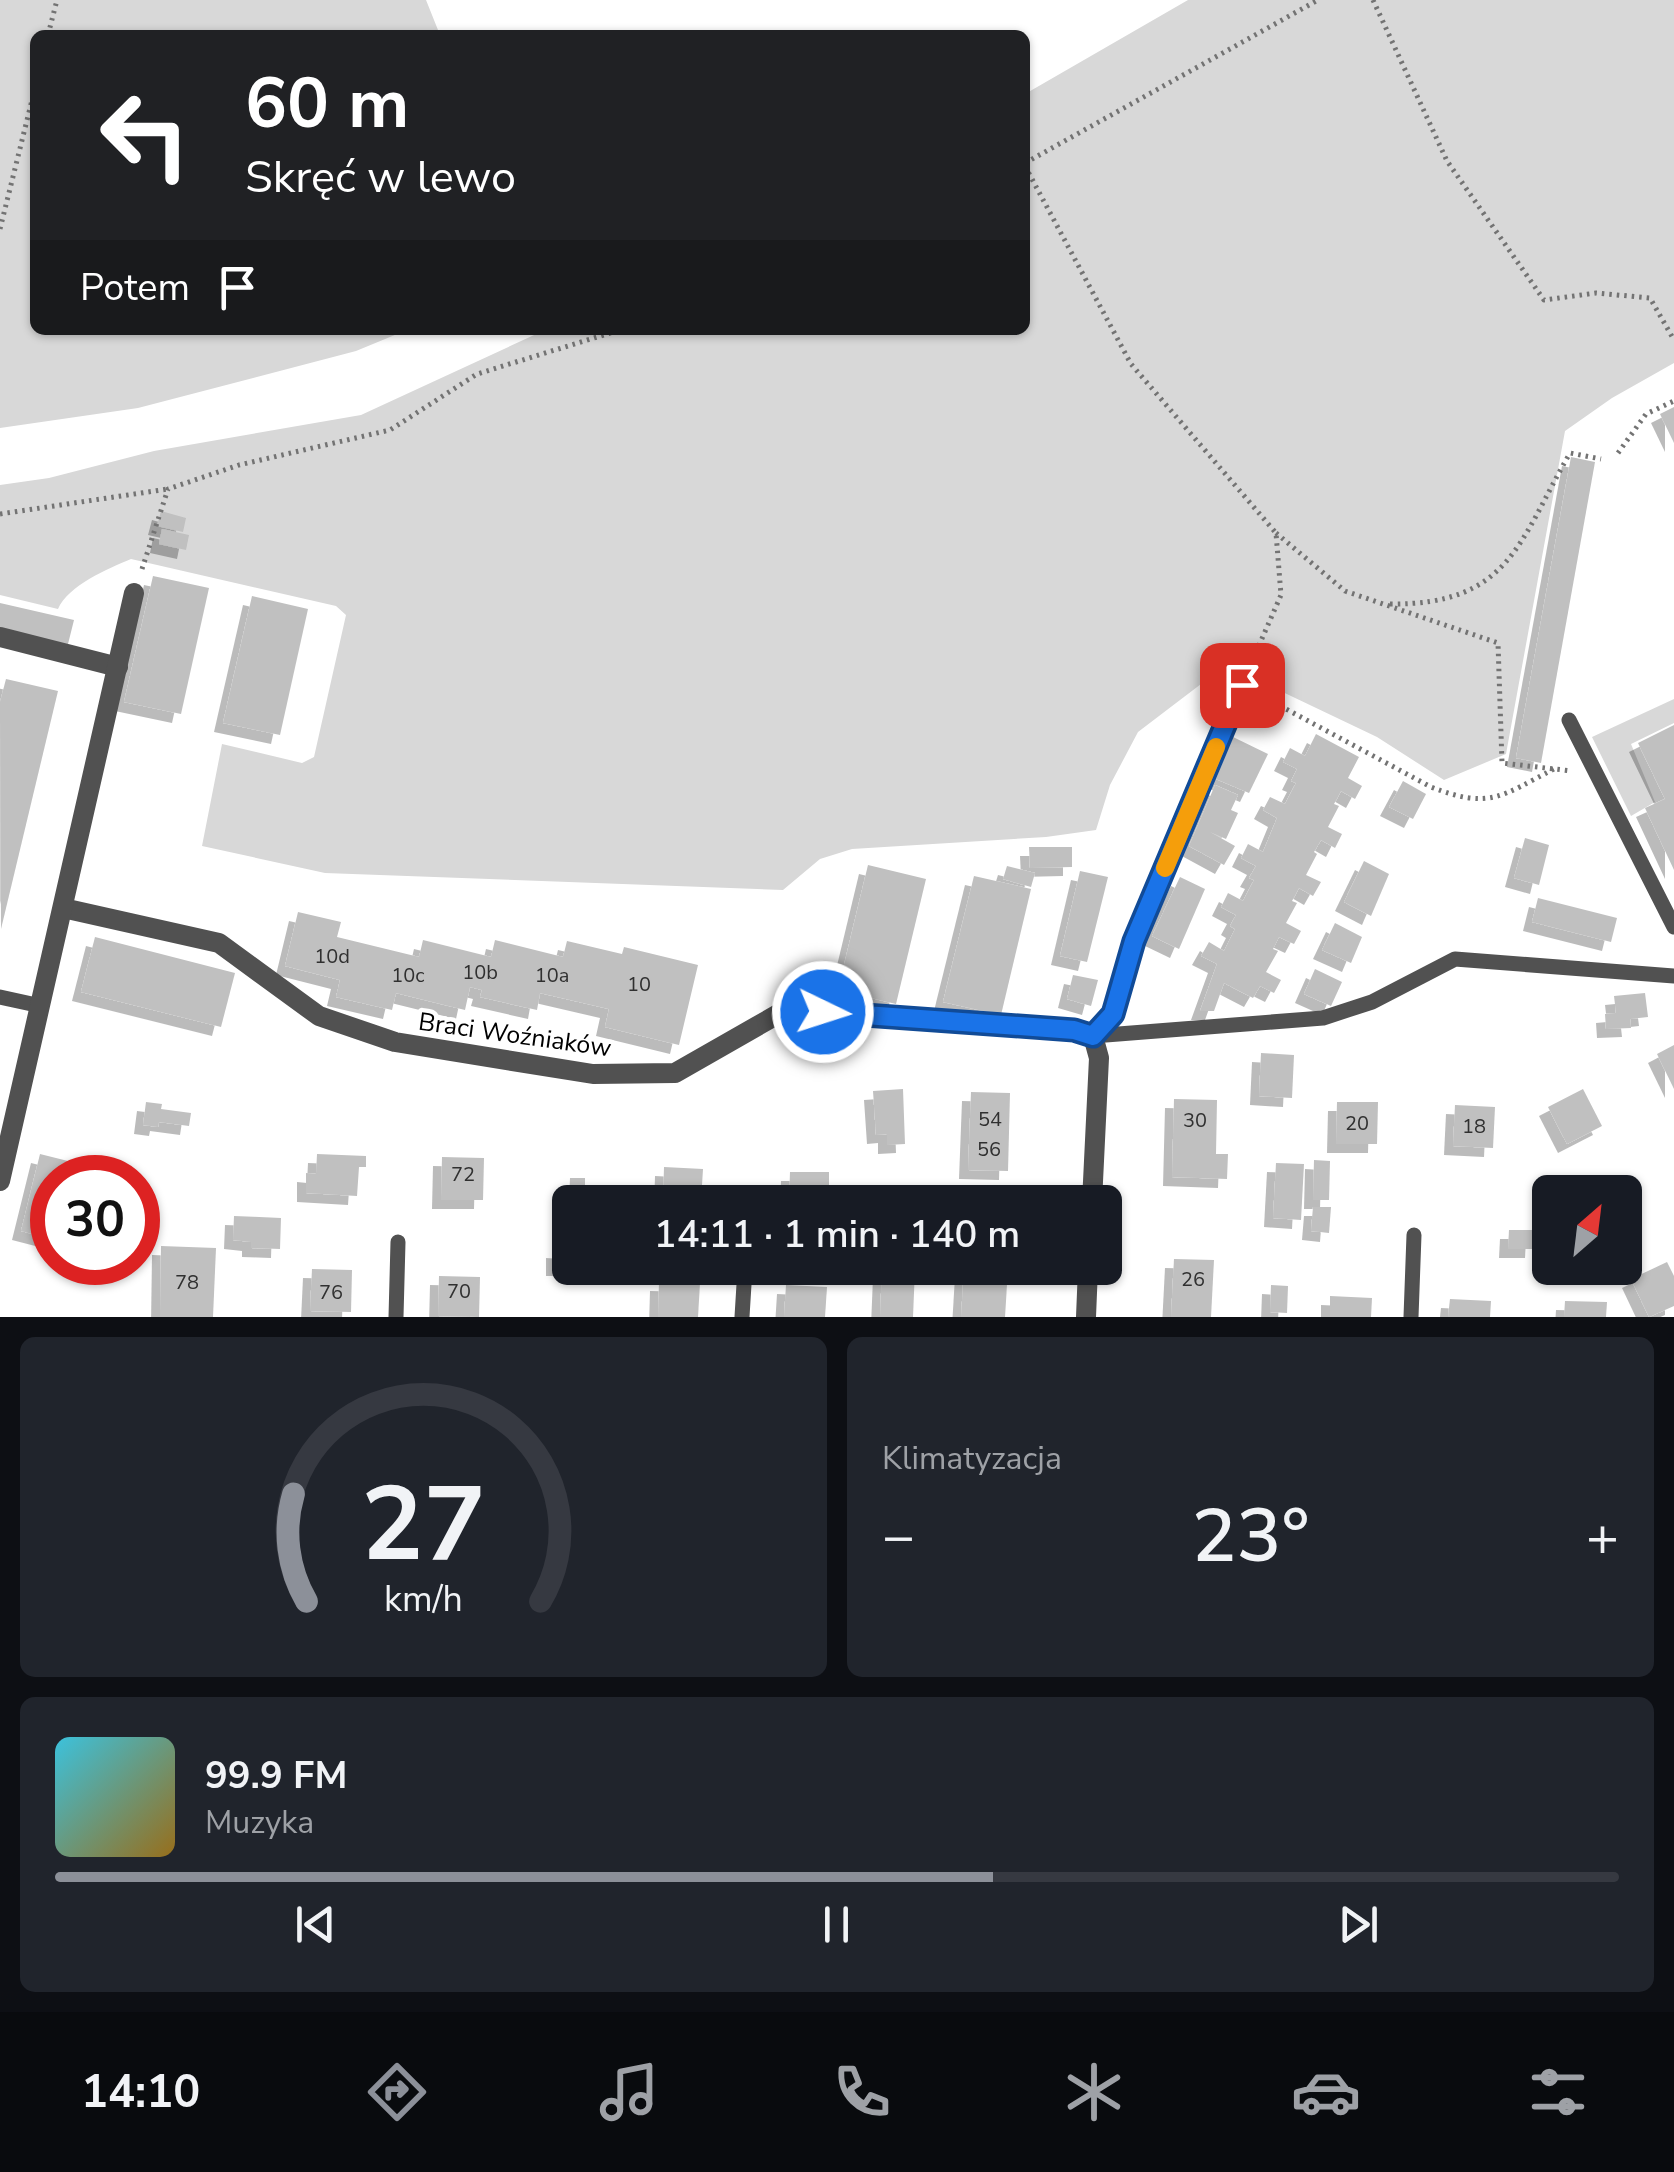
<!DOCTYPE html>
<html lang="pl">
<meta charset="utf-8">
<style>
:root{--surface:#171b24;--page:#20242c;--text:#f1f3f6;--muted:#9ea1a6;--line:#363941;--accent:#8c9099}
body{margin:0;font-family:"Nunito Sans",sans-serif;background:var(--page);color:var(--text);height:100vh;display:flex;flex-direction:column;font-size:38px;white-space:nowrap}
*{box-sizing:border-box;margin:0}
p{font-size:32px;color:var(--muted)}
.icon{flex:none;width:55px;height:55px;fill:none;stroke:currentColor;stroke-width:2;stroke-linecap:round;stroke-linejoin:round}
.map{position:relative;height:1317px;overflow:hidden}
.details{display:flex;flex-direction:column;gap:20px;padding:20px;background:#0d0f14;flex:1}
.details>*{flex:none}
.hud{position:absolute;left:30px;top:30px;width:1000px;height:305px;border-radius:15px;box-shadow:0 2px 8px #0004;background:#202124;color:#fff;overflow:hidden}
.needle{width:65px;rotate:28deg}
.fabs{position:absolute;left:1532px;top:1175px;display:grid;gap:20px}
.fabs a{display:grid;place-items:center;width:110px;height:110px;border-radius:15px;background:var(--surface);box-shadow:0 2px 8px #0004;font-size:50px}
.speed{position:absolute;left:30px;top:1155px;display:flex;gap:20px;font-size:50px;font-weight:700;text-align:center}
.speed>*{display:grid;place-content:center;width:130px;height:130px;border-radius:50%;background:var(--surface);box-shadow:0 2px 8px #0004;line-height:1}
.speed .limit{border:15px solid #d22;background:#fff;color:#111}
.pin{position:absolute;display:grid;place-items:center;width:85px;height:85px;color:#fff;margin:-42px;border-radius:20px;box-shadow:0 5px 15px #0006}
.me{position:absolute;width:110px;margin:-55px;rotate:94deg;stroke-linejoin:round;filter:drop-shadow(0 0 8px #0008)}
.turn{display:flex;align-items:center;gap:35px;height:210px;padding:0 50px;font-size:45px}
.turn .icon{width:130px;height:130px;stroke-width:2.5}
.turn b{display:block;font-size:70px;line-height:85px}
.then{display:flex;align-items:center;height:95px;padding:0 50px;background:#0003;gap:20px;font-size:38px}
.big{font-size:75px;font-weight:600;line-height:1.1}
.details .tile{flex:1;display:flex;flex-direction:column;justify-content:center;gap:15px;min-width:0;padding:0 35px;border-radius:15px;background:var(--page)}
.details .dial{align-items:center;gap:0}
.dial svg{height:260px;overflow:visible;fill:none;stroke:var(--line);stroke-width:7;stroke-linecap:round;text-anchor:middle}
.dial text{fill:var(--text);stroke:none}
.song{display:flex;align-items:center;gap:30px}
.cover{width:120px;height:120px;border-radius:15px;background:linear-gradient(135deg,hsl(190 70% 55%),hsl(40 70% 35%))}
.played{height:10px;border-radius:5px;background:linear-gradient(90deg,var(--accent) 60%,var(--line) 60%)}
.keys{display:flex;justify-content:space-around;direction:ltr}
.heat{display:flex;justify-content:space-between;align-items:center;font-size:55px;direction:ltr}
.details .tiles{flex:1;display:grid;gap:20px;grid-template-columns:1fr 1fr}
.tile:last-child{grid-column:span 2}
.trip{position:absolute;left:552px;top:1185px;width:570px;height:100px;border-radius:15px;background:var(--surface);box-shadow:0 2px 8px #0004;font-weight:600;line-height:100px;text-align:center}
.tabs{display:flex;height:160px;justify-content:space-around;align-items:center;background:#090b0e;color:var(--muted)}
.tabs .icon{width:70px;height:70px}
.tabs .selected{color:var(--accent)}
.tabs b{font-size:45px;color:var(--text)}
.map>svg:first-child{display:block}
</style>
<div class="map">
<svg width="1674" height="1317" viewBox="0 0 1674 1317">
<defs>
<filter id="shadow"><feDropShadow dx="-9" dy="9" stdDeviation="0" flood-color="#0004"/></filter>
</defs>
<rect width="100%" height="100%" fill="#fff"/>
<!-- green -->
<g fill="#d8d8d8">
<polygon points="0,0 426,0 440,35 35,35 35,330 407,330 356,351 138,408 0,428"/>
<path d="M 1188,0 L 1674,0 L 1674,363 L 1612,398 L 1565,431 L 1506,754 L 1444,780 L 1377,737 L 1226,665 L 1138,732 L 1110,785 L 1096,830 L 1046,837 L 852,849 L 820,859 L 783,890 L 325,873 L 202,846 L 222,744 L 302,763 L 314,757 L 346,615 L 336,606 L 131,559 C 107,569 69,585 58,609 L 0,595 L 0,485 L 49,478 L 154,451 L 361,415 L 545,330 L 1025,330 L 1025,94 Z"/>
<polygon points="1674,699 1674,723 1631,744 1655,802 1631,816 1592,737"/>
</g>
<!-- building -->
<g fill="#c0c0c0" filter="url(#shadow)">
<polygon points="1674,407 1674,443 1660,414"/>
<polygon points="1571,457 1595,462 1541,763 1516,758"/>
<polygon points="161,511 186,518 183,532 157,526"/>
<polygon points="162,529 189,535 186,550 159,544"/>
<polygon points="153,576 209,588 181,714 124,702"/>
<polygon points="252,596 308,609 280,735 223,723"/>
<polygon points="0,603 74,620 67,648 0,632"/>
<polygon points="6,679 58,691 1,929 0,702"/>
<polygon points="1674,725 1674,870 1645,808 1665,799 1638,743"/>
<polygon points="1316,734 1359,757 1348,778 1362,786 1355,799 1341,791 1334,804 1339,806 1328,827 1342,834 1335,848 1321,840 1314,852 1317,854 1306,875 1321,882 1313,896 1299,888 1292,901 1297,903 1286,923 1301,931 1294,944 1279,937 1273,949 1278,951 1266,972 1281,980 1274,993 1260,986 1253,998 1224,983 1214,1011 1200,1011 1217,964 1201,956 1209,942 1224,951 1235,929 1230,926 1236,915 1221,907 1228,893 1243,901 1254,880 1249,878 1256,866 1241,858 1248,844 1263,852 1277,818 1263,810 1270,797 1285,804 1296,783 1291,781 1297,769 1283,762 1290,748 1305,756"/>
<polygon points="1233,737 1268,754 1249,793 1216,779"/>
<polygon points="1403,781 1426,794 1413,819 1389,807"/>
<polygon points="1215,785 1238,795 1231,810 1238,813 1226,839 1210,832 1235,846 1224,865 1189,846"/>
<polygon points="1525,838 1549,845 1539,885 1514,878"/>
<polygon points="1029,847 1072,847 1072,867 1030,868"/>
<polygon points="1364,861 1389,874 1371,916 1344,902"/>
<polygon points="868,865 926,879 896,1004 838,990"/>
<polygon points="1007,866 1035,873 1031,887 1003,879"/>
<polygon points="1080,871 1108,877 1087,962 1060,956"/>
<polygon points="974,876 1031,889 1001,1015 943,1002"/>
<polygon points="1180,877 1205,889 1179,949 1152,936"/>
<polygon points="1538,898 1617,918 1611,942 1532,922"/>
<polygon points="298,912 341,922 337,937 419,957 423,940 491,957 495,940 563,957 567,941 622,954 624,947 698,965 679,1045 605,1027 609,1009 540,993 537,1010 480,997 482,990 470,987 465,1010 396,993 392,1010 336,997 340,980 285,966"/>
<polygon points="1335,923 1362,937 1351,963 1322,950"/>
<polygon points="95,937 235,973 221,1027 81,992"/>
<polygon points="1315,969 1342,982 1331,1006 1304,994"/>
<polygon points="1073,975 1098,980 1091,1006 1067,999"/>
<polygon points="1645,993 1648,1017 1630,1019 1631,1028 1606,1029 1605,1014 1616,1013 1614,996"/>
<polygon points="1674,1045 1674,1089 1657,1054"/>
<polygon points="1261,1053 1294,1055 1292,1098 1259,1096"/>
<polygon points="903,1089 905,1144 887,1145 887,1134 876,1135 873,1091"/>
<polygon points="1583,1089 1602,1126 1567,1144 1548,1107"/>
<polygon points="971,1092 1010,1093 1008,1171 968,1170"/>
<polygon points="1174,1099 1217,1100 1216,1154 1228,1154 1227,1179 1172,1177"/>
<polygon points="146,1102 162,1104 161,1109 191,1113 189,1126 159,1122 158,1127 143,1125"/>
<polygon points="1337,1102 1378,1102 1377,1144 1336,1144"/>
<polygon points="1455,1105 1495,1107 1493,1148 1453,1146"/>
<polygon points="40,1154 92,1167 90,1178 52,1178 52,1239 21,1231"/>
<polygon points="317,1154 366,1156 366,1167 359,1167 357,1196 306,1193 306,1173 316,1174"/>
<polygon points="442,1157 484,1158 483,1200 441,1200"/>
<polygon points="1314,1160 1330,1161 1329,1200 1313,1200"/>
<polygon points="1276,1163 1304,1164 1301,1220 1273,1218"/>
<polygon points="664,1167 703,1169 701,1202 663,1202"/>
<polygon points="790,1172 829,1172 829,1202 789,1202"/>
<polygon points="570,1178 585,1178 585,1202 569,1202"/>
<polygon points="1313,1207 1331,1207 1329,1233 1311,1231"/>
<polygon points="234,1216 281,1218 280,1249 251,1248 251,1242 233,1240"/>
<polygon points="1509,1230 1535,1230 1534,1249 1508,1249"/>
<polygon points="161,1246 216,1248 213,1317 160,1317"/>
<polygon points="555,1249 570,1250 570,1267 555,1267"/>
<polygon points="1174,1259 1214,1260 1211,1317 1171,1317"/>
<polygon points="1667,1262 1674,1276 1674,1306 1649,1317 1631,1279"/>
<polygon points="882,1268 915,1268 913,1317 880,1317"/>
<polygon points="964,1268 1008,1268 1005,1317 961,1317"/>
<polygon points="312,1269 352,1270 351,1312 310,1311"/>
<polygon points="439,1276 480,1277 479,1317 438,1316"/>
<polygon points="659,1282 700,1283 698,1317 658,1317"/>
<polygon points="786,1285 827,1287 825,1317 784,1317"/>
<polygon points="1271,1285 1288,1286 1287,1313 1270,1312"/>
<polygon points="1330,1296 1372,1298 1371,1317 1330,1317"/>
<polygon points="1450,1299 1491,1301 1490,1317 1448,1317"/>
<polygon points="1565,1301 1607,1302 1606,1317 1564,1317"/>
</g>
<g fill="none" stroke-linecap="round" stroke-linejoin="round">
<!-- path -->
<g stroke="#737373" stroke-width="5" stroke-dasharray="2.5 5" stroke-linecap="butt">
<polyline points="1373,0 1447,161 1544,300 1596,293 1650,298 1674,340"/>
<polyline points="48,35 57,0"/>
<polyline points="1025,163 1318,0"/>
<polyline points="1025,166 1131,364 1276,533 1281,595 1250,666"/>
<polyline points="0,229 35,88"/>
<polyline points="1618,453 1646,414 1674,401"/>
<polyline points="0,514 168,489"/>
<polyline points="1276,533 1345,591 1498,643 1502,763 1572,771"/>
<polyline points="142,569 168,489 239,465 390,430 477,374 620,330"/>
<path d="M 1390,604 C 1510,605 1519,541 1570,453 L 1601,459"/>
<path d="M 1260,695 L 1431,787 C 1490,810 1501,796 1554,769"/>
</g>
<!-- lane -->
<g stroke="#515151" stroke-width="15">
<polyline points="1569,720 1674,927"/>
<polyline points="0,997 41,1006"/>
<polyline points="1093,1036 1323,1018 1372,1002 1455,959 1674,976"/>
<polyline points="1093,1036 1113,1014 1135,941 1242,685"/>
<polyline points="396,1317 398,1242"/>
<polyline points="742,1317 745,1268"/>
<polyline points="1411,1317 1414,1235"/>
</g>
<!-- street -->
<g stroke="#515151" stroke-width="20">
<polyline points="0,637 118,667"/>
<polyline points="63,908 219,943 319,1016 395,1042 593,1074 675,1073 787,1009 1074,1030 1093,1036 1099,1058 1092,1202"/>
<polyline points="0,1181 134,593"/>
<polyline points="1086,1317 1088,1268"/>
</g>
</g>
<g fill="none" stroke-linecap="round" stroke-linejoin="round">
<!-- route casing -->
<g stroke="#114b97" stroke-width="25">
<polyline id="route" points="823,1012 1074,1030 1093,1036 1113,1014 1134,941 1242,685"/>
</g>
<!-- route -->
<use href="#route" stroke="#1a73e8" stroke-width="18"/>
<!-- slow -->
<polyline stroke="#f59e0b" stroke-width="18" points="1165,868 1216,747"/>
</g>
<g text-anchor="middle" stroke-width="9" stroke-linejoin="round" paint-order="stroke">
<!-- number labels -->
<g font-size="20" fill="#303030">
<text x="332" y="963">10d</text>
<text x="480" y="979">10b</text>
<text x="408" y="982">10c</text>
<text x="552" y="982">10a</text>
<text x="639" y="991">10</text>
<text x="990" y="1126">54</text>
<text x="1195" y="1127">30</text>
<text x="1357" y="1130">20</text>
<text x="1474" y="1133">18</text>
<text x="989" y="1156">56</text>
<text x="463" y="1181">72</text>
<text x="1193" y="1286">26</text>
<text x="187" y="1289">78</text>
<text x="459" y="1298">70</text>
<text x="331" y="1299">76</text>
</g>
<!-- street labels -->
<g font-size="25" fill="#000" stroke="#fff">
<text transform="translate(515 1034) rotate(8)" y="9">Braci Woźniaków</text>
</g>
</g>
</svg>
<div class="fabs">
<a><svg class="needle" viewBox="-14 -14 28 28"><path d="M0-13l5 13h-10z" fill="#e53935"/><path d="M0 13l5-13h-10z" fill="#9ea1a6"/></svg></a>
</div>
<div class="speed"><div class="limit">30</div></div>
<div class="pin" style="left:1242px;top:685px;background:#d93025"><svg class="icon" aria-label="arrive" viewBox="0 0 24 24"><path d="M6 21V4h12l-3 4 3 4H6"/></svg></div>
<svg class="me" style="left:823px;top:1012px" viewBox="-20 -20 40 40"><circle r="17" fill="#1a73e8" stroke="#fff" stroke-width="3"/><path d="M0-11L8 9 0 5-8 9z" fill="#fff"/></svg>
<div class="trip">14:11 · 1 min · 140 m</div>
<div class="hud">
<div class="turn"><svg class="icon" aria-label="left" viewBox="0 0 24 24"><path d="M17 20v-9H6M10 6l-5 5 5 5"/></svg><div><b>60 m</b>Skręć w lewo</div></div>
<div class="then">Potem<svg class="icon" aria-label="arrive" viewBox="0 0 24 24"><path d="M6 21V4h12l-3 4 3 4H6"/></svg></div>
</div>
</div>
<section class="details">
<div class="tiles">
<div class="tile dial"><svg viewBox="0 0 100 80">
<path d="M14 69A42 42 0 1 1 86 69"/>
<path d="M14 69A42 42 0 0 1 10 36" stroke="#8c9099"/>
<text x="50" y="56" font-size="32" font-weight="700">27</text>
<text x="50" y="72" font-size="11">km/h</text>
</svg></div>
<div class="tile"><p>Klimatyzacja</p>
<div class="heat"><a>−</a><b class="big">23°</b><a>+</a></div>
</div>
<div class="tile">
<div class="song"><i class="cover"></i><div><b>99.9 FM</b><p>Muzyka</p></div></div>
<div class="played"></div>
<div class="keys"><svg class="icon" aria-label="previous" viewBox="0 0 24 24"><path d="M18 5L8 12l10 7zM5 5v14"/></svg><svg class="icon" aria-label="pause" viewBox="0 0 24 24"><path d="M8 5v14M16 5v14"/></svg><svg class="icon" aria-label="next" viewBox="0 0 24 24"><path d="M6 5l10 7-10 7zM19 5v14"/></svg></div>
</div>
</div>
</section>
<nav class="tabs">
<b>14:10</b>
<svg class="icon selected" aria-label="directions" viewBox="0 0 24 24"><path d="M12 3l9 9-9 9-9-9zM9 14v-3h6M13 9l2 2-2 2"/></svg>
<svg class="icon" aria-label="music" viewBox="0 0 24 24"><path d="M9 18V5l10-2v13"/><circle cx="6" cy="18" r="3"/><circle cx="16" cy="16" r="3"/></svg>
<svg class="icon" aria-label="phone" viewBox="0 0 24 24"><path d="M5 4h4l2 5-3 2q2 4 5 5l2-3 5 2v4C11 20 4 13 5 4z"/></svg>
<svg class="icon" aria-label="climate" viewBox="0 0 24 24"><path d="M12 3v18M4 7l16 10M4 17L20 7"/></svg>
<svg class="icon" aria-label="car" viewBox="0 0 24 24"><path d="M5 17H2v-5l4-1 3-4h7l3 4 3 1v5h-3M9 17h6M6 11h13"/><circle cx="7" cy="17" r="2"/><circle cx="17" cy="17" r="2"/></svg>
<svg class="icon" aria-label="filters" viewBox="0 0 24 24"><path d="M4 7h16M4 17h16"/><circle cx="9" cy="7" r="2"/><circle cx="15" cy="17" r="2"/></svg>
</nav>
